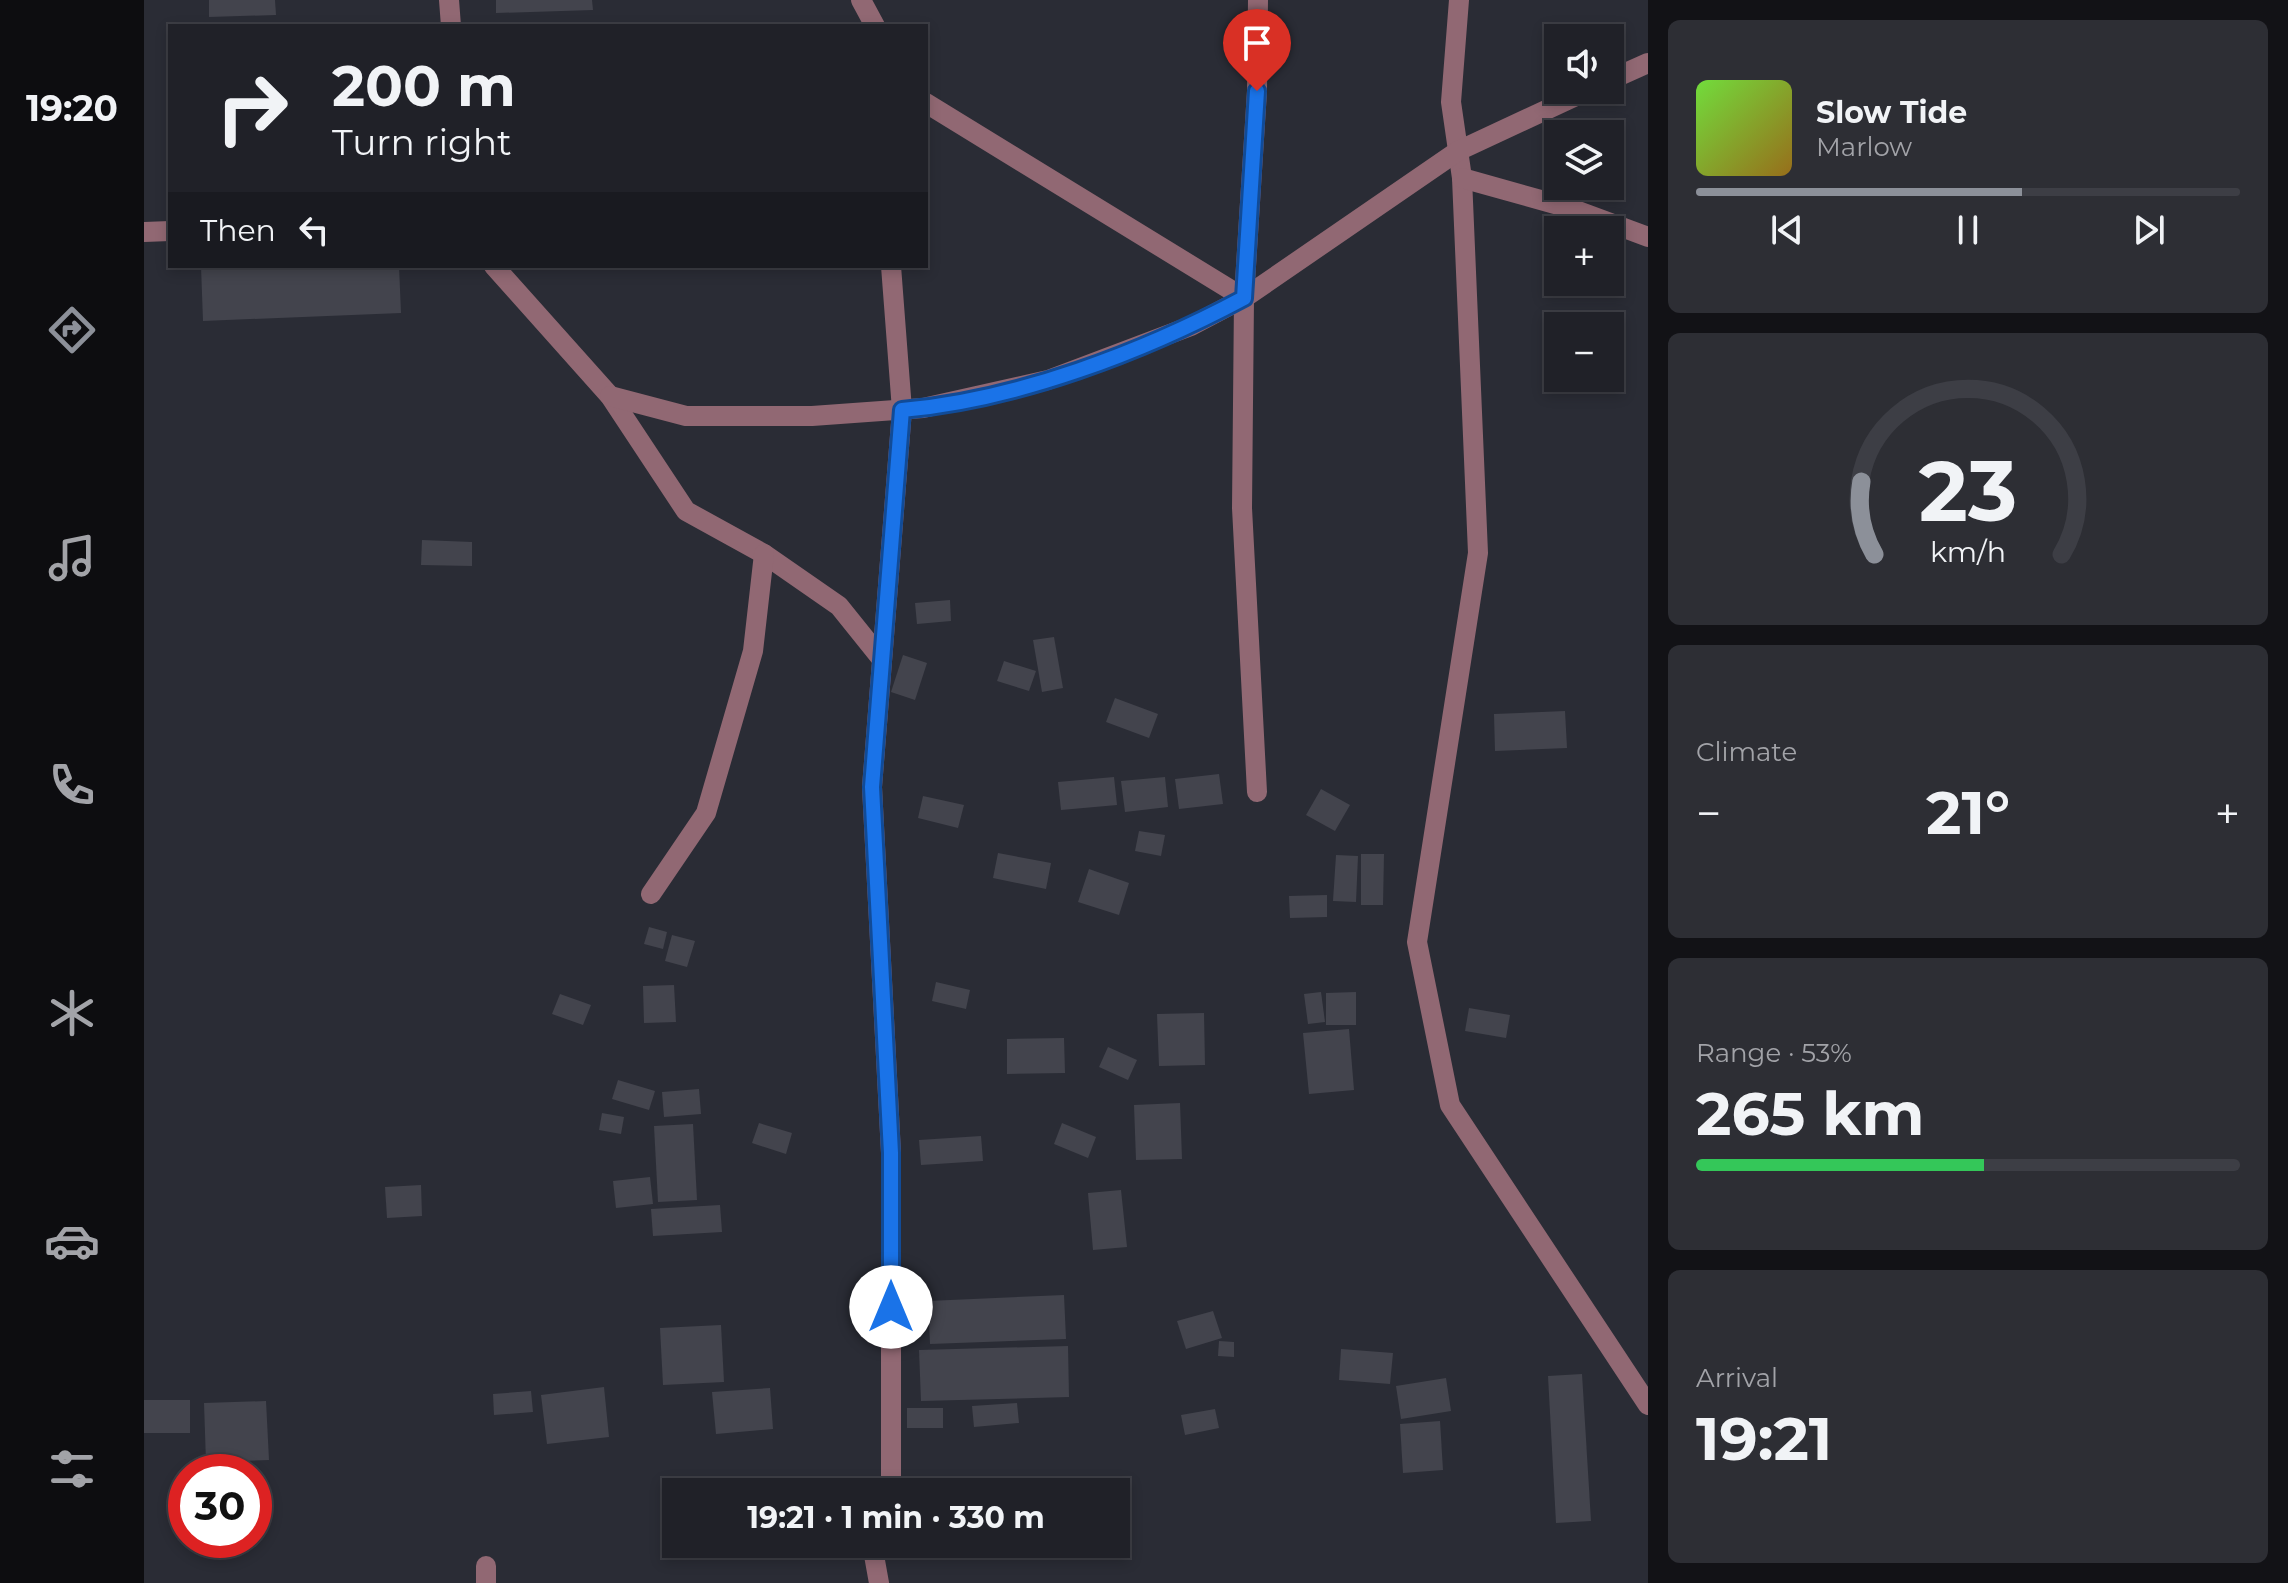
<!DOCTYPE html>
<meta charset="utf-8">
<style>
:root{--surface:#202128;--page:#2d2e34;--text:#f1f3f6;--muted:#a2a3a8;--line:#3d3e45;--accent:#8c9099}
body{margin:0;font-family:Montserrat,sans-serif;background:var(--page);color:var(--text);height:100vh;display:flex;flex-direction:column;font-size:30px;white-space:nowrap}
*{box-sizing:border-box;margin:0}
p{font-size:26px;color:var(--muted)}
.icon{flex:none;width:44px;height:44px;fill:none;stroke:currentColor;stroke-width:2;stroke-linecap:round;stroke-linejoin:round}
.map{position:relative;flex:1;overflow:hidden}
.details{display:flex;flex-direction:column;gap:20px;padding:20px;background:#121216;width:640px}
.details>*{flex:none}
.top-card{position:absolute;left:24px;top:24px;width:760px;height:244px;border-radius:0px;box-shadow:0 4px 12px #0003,0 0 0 2px var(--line);background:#202128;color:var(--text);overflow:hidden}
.tools{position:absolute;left:1400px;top:24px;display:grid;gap:16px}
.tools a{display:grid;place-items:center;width:80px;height:80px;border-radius:0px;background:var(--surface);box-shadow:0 4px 12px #0003,0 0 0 2px var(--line);font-size:40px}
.speed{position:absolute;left:24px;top:1454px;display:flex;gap:16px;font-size:40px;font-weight:700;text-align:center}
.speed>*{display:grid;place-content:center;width:104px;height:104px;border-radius:50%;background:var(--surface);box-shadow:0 4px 12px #0003,0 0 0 2px var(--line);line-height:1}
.speed .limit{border:12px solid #d22;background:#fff;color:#111}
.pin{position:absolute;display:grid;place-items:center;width:68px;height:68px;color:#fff;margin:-82px -34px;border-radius:50% 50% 50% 0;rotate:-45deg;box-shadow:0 0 8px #0007}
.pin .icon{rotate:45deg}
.me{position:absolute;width:88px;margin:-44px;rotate:0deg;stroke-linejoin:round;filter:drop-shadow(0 0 6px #0008)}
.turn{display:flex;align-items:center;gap:28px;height:168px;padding:0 32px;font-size:36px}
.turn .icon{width:104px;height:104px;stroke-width:2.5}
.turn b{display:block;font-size:56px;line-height:68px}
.then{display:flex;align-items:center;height:76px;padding:0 32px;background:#0003;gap:16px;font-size:30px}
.big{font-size:60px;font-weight:700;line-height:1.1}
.details .widget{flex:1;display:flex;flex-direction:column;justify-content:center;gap:12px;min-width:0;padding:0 28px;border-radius:12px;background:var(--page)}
.details .dial{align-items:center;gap:0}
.dial svg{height:208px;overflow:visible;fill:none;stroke:var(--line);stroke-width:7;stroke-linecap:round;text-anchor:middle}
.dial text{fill:var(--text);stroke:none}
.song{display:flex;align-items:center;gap:24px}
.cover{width:96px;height:96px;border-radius:12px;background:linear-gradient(135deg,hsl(100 70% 55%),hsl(40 70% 35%))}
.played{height:8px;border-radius:4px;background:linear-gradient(90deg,var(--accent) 60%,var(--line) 60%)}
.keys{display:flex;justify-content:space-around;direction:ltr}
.heat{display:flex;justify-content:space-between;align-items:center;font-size:44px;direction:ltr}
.charge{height:12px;border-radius:6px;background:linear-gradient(90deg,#34c759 53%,var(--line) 0)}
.trip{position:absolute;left:518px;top:1478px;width:468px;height:80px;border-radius:0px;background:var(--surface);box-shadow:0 4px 12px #0003,0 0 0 2px var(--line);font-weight:700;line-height:80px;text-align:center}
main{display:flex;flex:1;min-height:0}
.tab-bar{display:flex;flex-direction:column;width:144px;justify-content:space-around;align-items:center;background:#0d0d10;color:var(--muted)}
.tab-bar .icon{width:56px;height:56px}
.tab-bar .selected{color:var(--accent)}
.tab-bar b{font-size:36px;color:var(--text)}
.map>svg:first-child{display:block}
</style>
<main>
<nav class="tab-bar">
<b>19:20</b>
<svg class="icon selected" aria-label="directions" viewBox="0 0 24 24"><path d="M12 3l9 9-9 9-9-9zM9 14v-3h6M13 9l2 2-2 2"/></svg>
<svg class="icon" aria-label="music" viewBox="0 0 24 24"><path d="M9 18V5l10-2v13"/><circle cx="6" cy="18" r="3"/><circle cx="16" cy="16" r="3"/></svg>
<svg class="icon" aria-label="phone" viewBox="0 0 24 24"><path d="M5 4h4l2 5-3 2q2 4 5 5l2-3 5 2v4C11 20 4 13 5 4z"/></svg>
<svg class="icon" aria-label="climate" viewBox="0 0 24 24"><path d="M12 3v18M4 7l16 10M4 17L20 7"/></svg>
<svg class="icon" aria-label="car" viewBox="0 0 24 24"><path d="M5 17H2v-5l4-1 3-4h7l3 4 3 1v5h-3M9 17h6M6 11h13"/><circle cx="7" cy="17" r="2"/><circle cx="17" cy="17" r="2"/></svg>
<svg class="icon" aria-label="filters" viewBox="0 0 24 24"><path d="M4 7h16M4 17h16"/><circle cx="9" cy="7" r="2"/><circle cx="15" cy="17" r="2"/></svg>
</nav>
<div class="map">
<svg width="1504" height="1583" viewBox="0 0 1504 1583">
<rect width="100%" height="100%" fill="#2a2c35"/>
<!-- building -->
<g fill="#43444d">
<polygon points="65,0 131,0 132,15 65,17"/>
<polygon points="352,0 448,0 449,10 352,13"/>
<polygon points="57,266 255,266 257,313 59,321"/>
<polygon points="278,540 328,542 328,566 277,565"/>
<polygon points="806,600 807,621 773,624 771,603"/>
<polygon points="910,637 919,688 898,692 889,640"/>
<polygon points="759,655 783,663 771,700 747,692"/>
<polygon points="860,661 892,671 885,691 853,681"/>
<polygon points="971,698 1014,714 1005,738 962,722"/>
<polygon points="1421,711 1423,748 1351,751 1350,714"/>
<polygon points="1075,774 1079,804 1035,809 1031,779"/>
<polygon points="970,777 973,805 917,810 914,782"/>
<polygon points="1021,777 1024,807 981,812 977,781"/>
<polygon points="1177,789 1206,805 1191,831 1162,815"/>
<polygon points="779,796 820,805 814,828 774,818"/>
<polygon points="995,831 1021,835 1017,856 991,851"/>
<polygon points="854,853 907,863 902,889 849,878"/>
<polygon points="1217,854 1240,854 1239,905 1217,905"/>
<polygon points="1192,855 1214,856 1212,902 1189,901"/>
<polygon points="945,869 985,883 975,915 934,902"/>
<polygon points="1183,895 1183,917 1146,918 1145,896"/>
<polygon points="505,927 523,932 519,949 500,944"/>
<polygon points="528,935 551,941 543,967 521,961"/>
<polygon points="792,982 826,990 822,1009 788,1001"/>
<polygon points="530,985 532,1022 500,1023 499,986"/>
<polygon points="1177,992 1181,1022 1164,1024 1160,994"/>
<polygon points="1212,992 1212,1025 1182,1025 1182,993"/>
<polygon points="416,994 447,1005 439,1025 408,1014"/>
<polygon points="1325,1008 1366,1015 1362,1038 1321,1031"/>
<polygon points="1060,1013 1061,1065 1015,1066 1013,1014"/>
<polygon points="1205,1029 1210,1090 1165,1094 1159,1033"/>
<polygon points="920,1038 921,1073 863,1074 863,1039"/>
<polygon points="964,1047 993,1060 984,1080 955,1067"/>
<polygon points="474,1080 511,1091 505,1110 468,1099"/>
<polygon points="555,1089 557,1114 520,1117 518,1092"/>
<polygon points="1036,1103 1038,1159 992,1160 990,1105"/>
<polygon points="458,1113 480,1117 477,1134 455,1130"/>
<polygon points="615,1123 648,1133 642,1154 608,1143"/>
<polygon points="918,1123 952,1137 944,1158 910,1144"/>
<polygon points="549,1124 553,1200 514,1202 510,1126"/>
<polygon points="837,1136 839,1161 777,1165 775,1140"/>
<polygon points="506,1177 509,1204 472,1208 469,1181"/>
<polygon points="277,1185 278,1216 243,1218 241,1187"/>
<polygon points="977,1190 983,1247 949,1250 944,1193"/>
<polygon points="576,1205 578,1232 509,1236 507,1209"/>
<polygon points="920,1295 922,1339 786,1344 784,1301"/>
<polygon points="1069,1311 1078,1338 1042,1349 1033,1321"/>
<polygon points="577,1325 580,1382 519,1385 516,1328"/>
<polygon points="1075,1341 1090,1342 1090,1357 1074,1356"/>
<polygon points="924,1346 925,1397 777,1401 775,1350"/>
<polygon points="1197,1349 1249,1353 1246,1384 1195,1380"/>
<polygon points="1438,1374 1447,1521 1412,1523 1404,1376"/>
<polygon points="1302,1378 1307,1411 1257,1419 1252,1386"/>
<polygon points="460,1387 465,1437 403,1444 397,1395"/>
<polygon points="626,1388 629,1429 572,1434 568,1392"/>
<polygon points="387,1391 389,1412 350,1415 349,1394"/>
<rect x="0" y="1400" width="46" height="33"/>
<polygon points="122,1401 125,1460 62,1462 60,1403"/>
<polygon points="873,1403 875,1423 830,1427 828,1406"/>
<rect x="763" y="1408" width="36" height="20"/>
<polygon points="1071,1409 1075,1428 1041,1435 1037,1415"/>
<polygon points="1296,1421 1299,1470 1259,1473 1256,1424"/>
</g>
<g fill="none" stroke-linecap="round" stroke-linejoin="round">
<!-- minor -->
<g stroke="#916873" stroke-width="20">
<polyline points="305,0 307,26"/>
<polyline points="717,0 731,26"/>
<polyline points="1315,0 1307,102 1318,178 1334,553 1273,942 1306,1105 1504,1405"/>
<polyline points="1466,80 1504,63"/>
<polyline points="782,103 1100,298"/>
<polyline points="1318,178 1429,209 1504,237"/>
<polyline points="0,232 26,231"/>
<polyline points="350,266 466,396 542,511 620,554 695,606 736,657"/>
<polyline points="466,396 542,416 668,416 779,408 904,380 1047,326 1100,298 1314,151 1445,90"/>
<polyline points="1113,792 1098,508 1100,298 1113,91 1114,0"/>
<polyline points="507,894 562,813 609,651 620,554"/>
<polyline points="747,1492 747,1153 728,787 758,410 747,266"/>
<polyline points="728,1544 735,1583"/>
<polyline points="342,1566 342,1583"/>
</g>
</g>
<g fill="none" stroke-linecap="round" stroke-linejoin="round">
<!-- route casing -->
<g stroke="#114b97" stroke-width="20">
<path id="route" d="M 747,1307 L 747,1153 L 728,787 L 758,410 C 873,400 999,352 1100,298 L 1113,91"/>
</g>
<!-- route -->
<use href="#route" stroke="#1a73e8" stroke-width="14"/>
</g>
</svg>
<div class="tools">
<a><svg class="icon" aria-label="sound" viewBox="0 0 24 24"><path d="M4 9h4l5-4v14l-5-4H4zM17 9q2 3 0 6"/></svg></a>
<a><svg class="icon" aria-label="layers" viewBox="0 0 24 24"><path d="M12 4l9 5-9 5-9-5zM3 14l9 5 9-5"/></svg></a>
<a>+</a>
<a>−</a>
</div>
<div class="speed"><div class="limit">30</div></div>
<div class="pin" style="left:1113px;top:91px;background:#d93025"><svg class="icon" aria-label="arrive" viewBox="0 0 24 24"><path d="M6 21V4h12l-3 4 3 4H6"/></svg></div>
<svg class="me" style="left:747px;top:1307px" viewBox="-20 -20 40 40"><circle r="19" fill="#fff"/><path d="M0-13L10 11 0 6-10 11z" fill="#1a73e8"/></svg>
<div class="trip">19:21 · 1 min · 330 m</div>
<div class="top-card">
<div class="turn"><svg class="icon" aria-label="right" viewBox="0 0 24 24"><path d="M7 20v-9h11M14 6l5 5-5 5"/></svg><div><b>200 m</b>Turn right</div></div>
<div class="then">Then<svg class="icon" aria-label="left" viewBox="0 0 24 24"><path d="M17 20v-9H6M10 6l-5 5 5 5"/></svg></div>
</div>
</div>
<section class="details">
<div class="widget">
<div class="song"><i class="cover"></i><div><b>Slow Tide</b><p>Marlow</p></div></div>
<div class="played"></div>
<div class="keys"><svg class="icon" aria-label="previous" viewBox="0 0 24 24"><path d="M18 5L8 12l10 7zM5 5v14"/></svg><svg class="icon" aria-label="pause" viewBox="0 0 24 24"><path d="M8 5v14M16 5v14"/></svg><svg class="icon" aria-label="next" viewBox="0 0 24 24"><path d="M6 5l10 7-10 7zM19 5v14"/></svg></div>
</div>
<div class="widget dial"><svg viewBox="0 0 100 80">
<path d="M14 69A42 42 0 1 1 86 69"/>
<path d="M14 69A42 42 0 0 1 9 41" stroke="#8c9099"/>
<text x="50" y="56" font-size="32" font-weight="700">23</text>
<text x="50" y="72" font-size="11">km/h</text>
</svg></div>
<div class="widget"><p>Climate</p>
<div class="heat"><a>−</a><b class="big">21°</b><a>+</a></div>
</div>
<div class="widget"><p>Range · 53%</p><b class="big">265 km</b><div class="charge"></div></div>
<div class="widget"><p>Arrival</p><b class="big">19:21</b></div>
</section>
</main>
